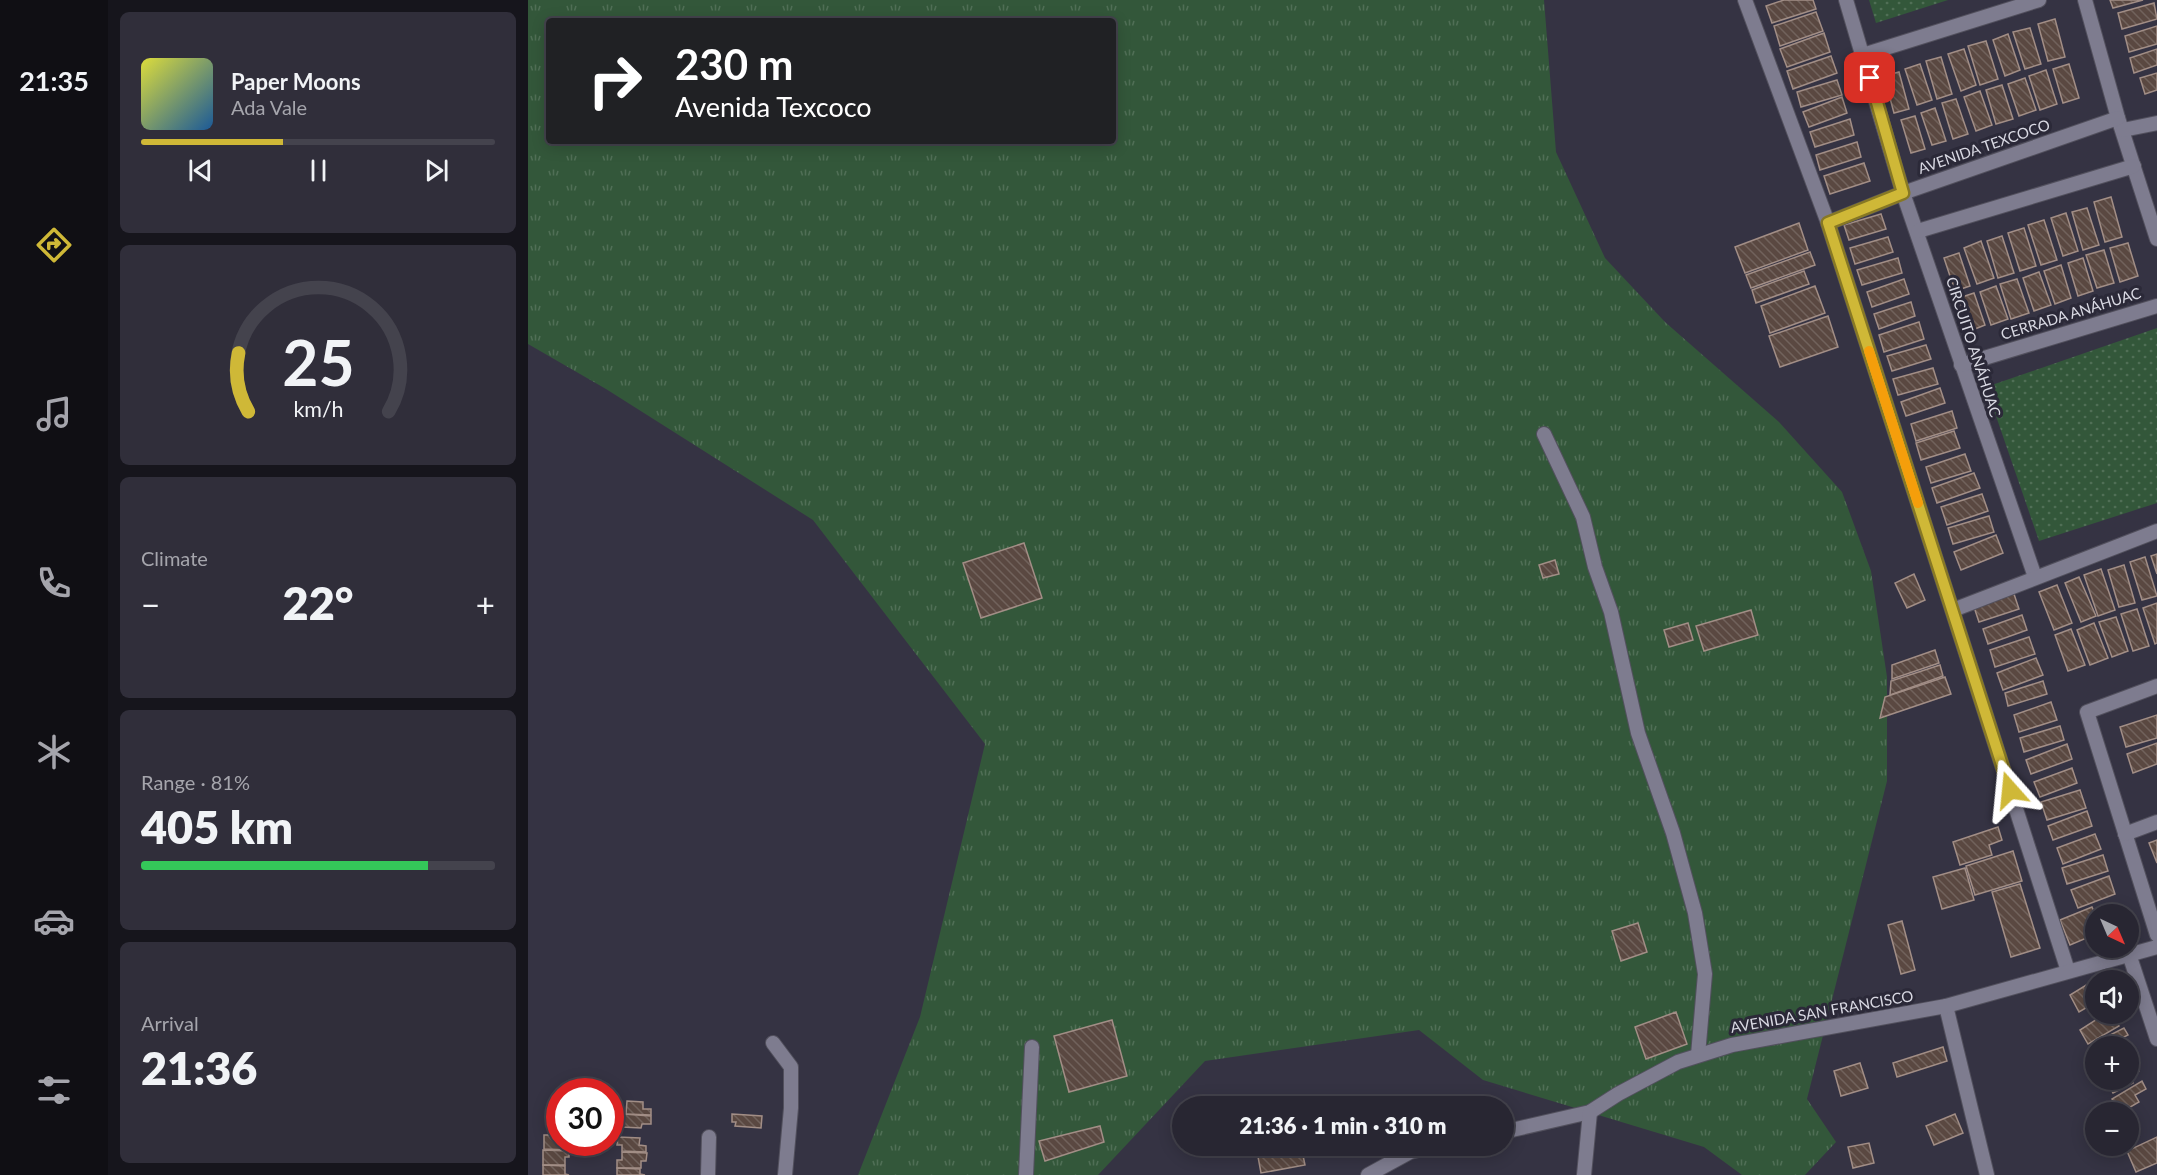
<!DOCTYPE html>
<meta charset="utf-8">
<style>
:root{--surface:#282632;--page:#302e3a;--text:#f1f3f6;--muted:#a5a5ac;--line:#44434d;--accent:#cfb837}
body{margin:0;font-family:Lato,sans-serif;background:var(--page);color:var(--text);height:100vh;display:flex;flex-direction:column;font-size:22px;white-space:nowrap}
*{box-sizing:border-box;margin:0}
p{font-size:20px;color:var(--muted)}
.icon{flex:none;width:33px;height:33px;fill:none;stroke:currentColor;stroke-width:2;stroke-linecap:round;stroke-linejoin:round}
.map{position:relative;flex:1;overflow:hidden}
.details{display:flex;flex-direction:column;gap:12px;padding:12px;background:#16151c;width:420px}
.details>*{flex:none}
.banner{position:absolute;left:18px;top:18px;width:570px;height:126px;border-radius:6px;box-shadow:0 3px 15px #0003,0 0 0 2px var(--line);background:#202124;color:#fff;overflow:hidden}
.needle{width:39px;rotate:136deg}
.fabs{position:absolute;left:1557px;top:904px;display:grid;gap:12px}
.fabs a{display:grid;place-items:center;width:54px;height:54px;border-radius:50%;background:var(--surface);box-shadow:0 3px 15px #0003,0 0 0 2px var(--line);font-size:30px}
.speed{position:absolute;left:18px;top:1078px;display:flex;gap:12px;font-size:30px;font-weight:700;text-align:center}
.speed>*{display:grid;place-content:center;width:78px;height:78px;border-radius:50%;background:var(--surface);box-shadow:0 3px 15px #0003,0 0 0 2px var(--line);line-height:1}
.speed .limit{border:9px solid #d22;background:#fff;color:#111}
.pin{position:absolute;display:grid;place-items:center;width:51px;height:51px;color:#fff;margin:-26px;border-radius:12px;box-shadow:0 3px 9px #0006}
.me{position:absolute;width:66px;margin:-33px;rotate:342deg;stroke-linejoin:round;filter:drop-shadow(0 0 4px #0008)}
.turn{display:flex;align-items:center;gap:21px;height:126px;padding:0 30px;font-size:27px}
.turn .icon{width:78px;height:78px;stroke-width:2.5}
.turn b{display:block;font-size:42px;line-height:51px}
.big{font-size:45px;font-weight:800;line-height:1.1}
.details .card{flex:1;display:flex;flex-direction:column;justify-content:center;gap:9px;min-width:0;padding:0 21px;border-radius:9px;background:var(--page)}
.details .dial{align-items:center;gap:0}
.dial svg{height:156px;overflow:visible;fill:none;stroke:var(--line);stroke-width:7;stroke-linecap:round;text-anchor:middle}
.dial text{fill:var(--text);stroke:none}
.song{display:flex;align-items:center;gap:18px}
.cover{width:72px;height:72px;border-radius:9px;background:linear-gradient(135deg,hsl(60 70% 55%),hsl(210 70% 35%))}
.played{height:6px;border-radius:3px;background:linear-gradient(90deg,var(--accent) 40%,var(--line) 40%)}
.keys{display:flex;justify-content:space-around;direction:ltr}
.heat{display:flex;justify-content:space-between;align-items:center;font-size:33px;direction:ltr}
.charge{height:9px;border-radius:4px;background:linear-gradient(90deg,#34c759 81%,var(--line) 0)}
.trip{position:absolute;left:644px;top:1096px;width:342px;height:60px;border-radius:30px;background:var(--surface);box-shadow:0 3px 15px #0003,0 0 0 2px var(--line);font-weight:800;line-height:60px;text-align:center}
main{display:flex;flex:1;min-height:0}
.tabs{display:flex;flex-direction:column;width:108px;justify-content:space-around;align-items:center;background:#100f14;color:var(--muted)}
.tabs .icon{width:42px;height:42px}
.tabs .on{color:var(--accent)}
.tabs b{font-size:27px;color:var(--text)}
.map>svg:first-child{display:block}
</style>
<main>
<nav class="tabs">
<b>21:35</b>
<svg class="icon on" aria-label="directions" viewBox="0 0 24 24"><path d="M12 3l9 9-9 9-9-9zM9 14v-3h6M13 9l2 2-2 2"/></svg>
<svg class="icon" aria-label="music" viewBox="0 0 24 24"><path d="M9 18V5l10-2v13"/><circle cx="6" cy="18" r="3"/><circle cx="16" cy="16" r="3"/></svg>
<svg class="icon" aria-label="phone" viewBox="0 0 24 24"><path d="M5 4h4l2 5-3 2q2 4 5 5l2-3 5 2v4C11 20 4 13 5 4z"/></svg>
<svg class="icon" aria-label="climate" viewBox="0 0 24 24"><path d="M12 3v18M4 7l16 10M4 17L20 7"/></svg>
<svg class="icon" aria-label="car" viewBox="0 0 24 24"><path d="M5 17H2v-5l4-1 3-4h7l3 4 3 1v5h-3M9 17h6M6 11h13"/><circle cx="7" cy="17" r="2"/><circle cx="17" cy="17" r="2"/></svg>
<svg class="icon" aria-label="filters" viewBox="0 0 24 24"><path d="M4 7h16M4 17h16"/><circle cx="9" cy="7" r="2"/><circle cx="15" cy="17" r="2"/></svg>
</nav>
<section class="details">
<div class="card">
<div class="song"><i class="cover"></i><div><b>Paper Moons</b><p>Ada Vale</p></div></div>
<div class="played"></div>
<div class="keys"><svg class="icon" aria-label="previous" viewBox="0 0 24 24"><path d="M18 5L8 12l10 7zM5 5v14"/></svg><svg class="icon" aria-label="pause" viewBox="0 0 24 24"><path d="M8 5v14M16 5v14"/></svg><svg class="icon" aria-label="next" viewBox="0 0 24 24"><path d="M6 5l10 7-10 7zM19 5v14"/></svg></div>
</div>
<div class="card dial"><svg viewBox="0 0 100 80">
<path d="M14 69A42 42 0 1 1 86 69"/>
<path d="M14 69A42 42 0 0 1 9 39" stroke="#cfb837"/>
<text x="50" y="56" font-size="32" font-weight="700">25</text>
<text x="50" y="72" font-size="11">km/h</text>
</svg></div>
<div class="card"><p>Climate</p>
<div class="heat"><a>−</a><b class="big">22°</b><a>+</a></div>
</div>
<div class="card"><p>Range · 81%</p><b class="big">405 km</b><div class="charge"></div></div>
<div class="card"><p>Arrival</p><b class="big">21:36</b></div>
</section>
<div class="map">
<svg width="1629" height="1175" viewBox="0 0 1629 1175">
<defs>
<pattern id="grass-tufts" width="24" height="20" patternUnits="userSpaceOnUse" patternTransform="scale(1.5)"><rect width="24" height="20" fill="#33573a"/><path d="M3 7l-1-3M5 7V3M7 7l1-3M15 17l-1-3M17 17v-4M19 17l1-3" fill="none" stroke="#506f56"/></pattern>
<pattern id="park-dots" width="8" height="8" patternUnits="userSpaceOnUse" patternTransform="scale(1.5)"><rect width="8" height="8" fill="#33573a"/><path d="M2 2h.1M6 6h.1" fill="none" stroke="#506f56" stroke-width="1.8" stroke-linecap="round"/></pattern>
<pattern id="building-back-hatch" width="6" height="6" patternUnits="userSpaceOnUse" patternTransform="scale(1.5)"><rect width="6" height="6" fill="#5a4841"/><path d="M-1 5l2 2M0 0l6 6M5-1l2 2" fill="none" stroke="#71625c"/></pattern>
</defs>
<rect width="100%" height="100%" fill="#353343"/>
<!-- grass -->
<path fill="url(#grass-tufts)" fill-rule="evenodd" d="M 0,0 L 1016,0 L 1028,152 L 1077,258 L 1137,322 L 1251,422 L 1314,492 L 1343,571 L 1359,677 L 1359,781 L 1279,1099 L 1308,1142 L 1277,1175 L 1214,1175 L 1176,1147 L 955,1080 L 891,1030 L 677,1061 L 570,1175 L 330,1175 L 392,1017 L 457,744 L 285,520 L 78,389 L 0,344 ZM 21,21 L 585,21 L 585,141 L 21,141 Z"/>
<!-- park -->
<g fill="url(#park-dots)">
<polygon points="1341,0 1420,0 1348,23"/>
<polygon points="1629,328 1629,503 1511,541 1458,387"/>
</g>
<!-- building -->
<g fill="url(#building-back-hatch)" stroke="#a28e86" stroke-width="1.5">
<polygon points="1256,0 1285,0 1288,9 1244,23 1238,6"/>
<polygon points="1582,0 1615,0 1585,8"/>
<polygon points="1626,3 1629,19 1594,29 1590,13"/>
<polygon points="1288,12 1295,31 1252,46 1246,26"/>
<polygon points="1527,19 1537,57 1520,61 1510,24"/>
<polygon points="1629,26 1629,44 1601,52 1597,36"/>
<polygon points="1502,28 1513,64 1497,69 1485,32"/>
<polygon points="1296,33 1302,52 1259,67 1252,49"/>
<polygon points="1480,34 1492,70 1477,76 1465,40"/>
<polygon points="1458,41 1470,79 1452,85 1440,46"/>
<polygon points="1436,49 1448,85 1433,91 1420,54"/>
<polygon points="1629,49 1629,65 1606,73 1602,58"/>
<polygon points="1303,56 1309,73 1265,89 1259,71"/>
<polygon points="1413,57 1424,94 1409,99 1398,61"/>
<polygon points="1392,64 1404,100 1389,105 1377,69"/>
<polygon points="1541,64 1551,98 1535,103 1525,69"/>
<polygon points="1518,70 1529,104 1512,110 1501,76"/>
<polygon points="1371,72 1381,109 1366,113 1356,76"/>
<polygon points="1629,73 1629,90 1617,94 1612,78"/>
<polygon points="1497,78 1508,110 1491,116 1480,84"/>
<polygon points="1309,80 1314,95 1273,107 1269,92"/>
<polygon points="1474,85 1485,119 1468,124 1458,90"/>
<polygon points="1452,91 1464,125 1448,131 1436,97"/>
<polygon points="1314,97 1319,113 1281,127 1275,112"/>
<polygon points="1428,99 1440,134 1425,139 1414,103"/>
<polygon points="1407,108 1418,141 1404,145 1393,113"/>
<polygon points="1387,116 1397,149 1383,153 1373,120"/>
<polygon points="1322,119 1326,135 1287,147 1282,132"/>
<polygon points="1329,142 1333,157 1292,170 1288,155"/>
<polygon points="1336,163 1342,181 1302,194 1296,176"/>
<polygon points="1583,197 1594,237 1577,242 1566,202"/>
<polygon points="1559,208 1571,245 1555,250 1544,212"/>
<polygon points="1538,213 1550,251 1535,256 1523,218"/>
<polygon points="1353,214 1358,229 1321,240 1316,225"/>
<polygon points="1516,220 1529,260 1513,265 1500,225"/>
<polygon points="1271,223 1280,250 1217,273 1207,247"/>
<polygon points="1496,228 1508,266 1492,271 1480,233"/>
<polygon points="1474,236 1486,273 1470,278 1459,241"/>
<polygon points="1360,237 1365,252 1327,264 1322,248"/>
<polygon points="1453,241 1466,278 1449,284 1436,248"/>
<polygon points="1600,243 1610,276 1592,282 1582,248"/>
<polygon points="1576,250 1586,283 1569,288 1558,255"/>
<polygon points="1282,252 1287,265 1223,288 1218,275"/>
<polygon points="1431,253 1442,286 1427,291 1416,258"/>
<polygon points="1370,258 1374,273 1334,285 1329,270"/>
<polygon points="1555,258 1565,291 1550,296 1540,263"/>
<polygon points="1533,265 1543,298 1527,304 1516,271"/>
<polygon points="1276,271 1281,284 1228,303 1224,290"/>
<polygon points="1511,272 1523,305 1506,311 1495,278"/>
<polygon points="1376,279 1381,294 1344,307 1339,292"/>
<polygon points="1489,279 1501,313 1483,319 1472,284"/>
<polygon points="1287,286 1297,313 1242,333 1233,306"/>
<polygon points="1468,286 1480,319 1463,325 1452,292"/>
<polygon points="1446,293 1457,325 1442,331 1431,298"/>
<polygon points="1383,302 1387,316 1351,329 1346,314"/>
<polygon points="1300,316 1310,347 1252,367 1241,336"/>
<polygon points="1391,322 1396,339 1356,352 1351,335"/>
<polygon points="1398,345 1403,359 1364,371 1359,356"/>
<polygon points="1405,368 1410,384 1370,395 1365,379"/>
<polygon points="1412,388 1417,403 1378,416 1373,402"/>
<polygon points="1424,411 1429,428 1388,441 1383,424"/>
<polygon points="1426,431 1432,448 1393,460 1388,443"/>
<polygon points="1437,454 1443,471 1403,483 1398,467"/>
<polygon points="1446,473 1452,488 1409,503 1404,488"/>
<polygon points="1454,494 1460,511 1419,525 1413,507"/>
<polygon points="1461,516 1466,532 1425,544 1420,528"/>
<polygon points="1468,535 1475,553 1433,570 1426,552"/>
<polygon points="496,543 514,598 453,618 435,563"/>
<polygon points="1629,554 1629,574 1623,556"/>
<polygon points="1617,557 1629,596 1614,600 1602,562"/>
<polygon points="1027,560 1031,574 1015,578 1011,565"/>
<polygon points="1596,565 1607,603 1591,607 1580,570"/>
<polygon points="1573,569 1587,610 1570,616 1556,575"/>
<polygon points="1386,574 1397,600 1379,608 1367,583"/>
<polygon points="1551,577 1568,616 1553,622 1537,583"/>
<polygon points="1529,585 1544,623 1526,630 1511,592"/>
<polygon points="1485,591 1491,609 1451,622 1445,604"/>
<polygon points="1629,603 1629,643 1627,644 1615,608"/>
<polygon points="1609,609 1621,646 1605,651 1593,614"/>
<polygon points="1223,610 1230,635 1176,651 1168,626"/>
<polygon points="1494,615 1499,630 1460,644 1455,629"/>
<polygon points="1588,617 1600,651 1584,657 1571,622"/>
<polygon points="1160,623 1165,640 1141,647 1136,630"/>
<polygon points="1566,623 1580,658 1562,665 1549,630"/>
<polygon points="1543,629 1557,665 1540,671 1527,635"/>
<polygon points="1501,637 1507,654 1467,667 1462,650"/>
<polygon points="1407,650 1411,663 1364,679 1364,665"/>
<polygon points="1508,658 1515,675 1475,690 1469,673"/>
<polygon points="1412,665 1415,676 1362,695 1363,681"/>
<polygon points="1417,677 1423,694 1352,718 1357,697"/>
<polygon points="1515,681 1519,694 1480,706 1477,693"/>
<polygon points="1523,702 1529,720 1491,732 1486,715"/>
<polygon points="1629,715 1629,738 1598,747 1592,727"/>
<polygon points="1532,726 1536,740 1496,752 1492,738"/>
<polygon points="1629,743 1629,764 1605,773 1599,754"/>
<polygon points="1539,744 1544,759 1503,774 1498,760"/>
<polygon points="1544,768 1549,783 1512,797 1506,782"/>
<polygon points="1552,790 1558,808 1519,820 1513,802"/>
<polygon points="1559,811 1564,826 1525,840 1520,826"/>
<polygon points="1470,827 1474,840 1461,845 1464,855 1432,865 1425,842"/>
<polygon points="1567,834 1573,849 1535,864 1529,848"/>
<polygon points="1629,840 1629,863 1621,843"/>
<polygon points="1485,851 1494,881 1447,895 1438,866"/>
<polygon points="1575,855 1580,871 1539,884 1534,868"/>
<polygon points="1437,868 1446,900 1414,909 1405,877"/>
<polygon points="1581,876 1587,894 1550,908 1543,890"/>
<polygon points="1492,884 1512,948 1483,957 1464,892"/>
<polygon points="1564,907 1568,916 1568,934 1542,945 1532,920"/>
<polygon points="1374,921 1387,970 1373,974 1360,925"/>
<polygon points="1110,923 1119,952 1093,961 1084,931"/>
<polygon points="1560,984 1565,989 1568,987 1568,1002 1551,1012 1542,995"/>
<polygon points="1148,1012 1159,1044 1118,1059 1107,1027"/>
<polygon points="1577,1014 1584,1014 1591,1026 1560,1044 1552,1030"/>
<polygon points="584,1020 599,1076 541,1092 526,1036"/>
<polygon points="1596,1028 1600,1035 1588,1041 1591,1047 1568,1047 1566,1043"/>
<polygon points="1415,1047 1419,1061 1369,1077 1365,1063"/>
<polygon points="1332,1063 1340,1088 1313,1096 1306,1071"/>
<polygon points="1608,1064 1611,1071 1601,1076 1605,1083 1585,1093 1578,1080 1600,1080 1600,1068"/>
<polygon points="1614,1081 1618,1089 1607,1095 1611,1102 1592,1113 1584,1099"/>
<polygon points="99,1101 115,1102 115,1109 123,1109 123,1115 98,1114"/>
<polygon points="95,1114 123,1116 123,1124 114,1124 113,1128 94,1127"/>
<polygon points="204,1114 234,1116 233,1128 207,1126 208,1122 204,1122"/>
<polygon points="1427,1114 1435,1133 1406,1145 1398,1126"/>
<polygon points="572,1126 576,1142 517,1161 511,1141"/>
<polygon points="16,1135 32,1135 32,1143 42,1143 41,1150 16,1149"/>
<polygon points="90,1137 112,1138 111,1145 118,1146 118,1152 94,1151 94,1145 89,1145"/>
<polygon points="1629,1137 1629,1163 1608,1172 1599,1151"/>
<polygon points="1341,1143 1346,1163 1325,1168 1320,1147"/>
<polygon points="728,1146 773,1146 777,1165 733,1173"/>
<polygon points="15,1150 41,1151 41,1157 37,1157 37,1165 15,1165"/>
<polygon points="94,1152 119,1153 118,1161 113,1161 113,1168 89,1168 89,1160 94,1160"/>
<polygon points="15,1165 37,1166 37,1174 41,1175 15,1175"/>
<polygon points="89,1168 112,1169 112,1174 117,1175 89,1175"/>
</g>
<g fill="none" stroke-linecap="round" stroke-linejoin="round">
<!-- minor casing -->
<g stroke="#52505d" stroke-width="16">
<g id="minor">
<polyline points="1217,0 1300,223 1540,971"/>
<polyline points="1318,0 1375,193 1507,577"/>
<polyline points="1557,0 1590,118 1629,239"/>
<polyline points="1335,55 1511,0"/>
<polyline points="1595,130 1629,123"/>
<polyline points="1300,223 1375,193 1590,118"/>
<polyline points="1390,231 1606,166"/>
<polyline points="1433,365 1629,306"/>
<polyline points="1016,434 1055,517 1067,567 1083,612 1110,733 1145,833 1167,913 1177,974 1170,1055"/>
<polyline points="1425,610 1629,531"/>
<polyline points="1629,686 1559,712 1629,935"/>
<polyline points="1597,834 1629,822"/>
<polyline points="1601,954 1629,1039"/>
<polyline points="1418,1006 1459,1175"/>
<polyline points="245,1043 263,1067 263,1108 257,1175"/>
<polyline points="975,1132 1062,1112 1090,1094 1150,1062 1204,1045 1418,1006 1629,947"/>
<polyline points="180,1175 181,1137"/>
<polyline points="498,1175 504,1047"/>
<polyline points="840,1175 882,1152 906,1146"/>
<polyline points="1056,1175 1062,1112"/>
</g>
</g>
<!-- minor -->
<use href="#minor" stroke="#7e7c8f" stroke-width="14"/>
</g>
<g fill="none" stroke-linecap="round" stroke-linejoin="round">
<!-- route casing -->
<g stroke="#877824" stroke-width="15">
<polyline id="route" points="1342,78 1375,193 1300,223 1482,790"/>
</g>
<!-- route -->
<use href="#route" stroke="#cfb837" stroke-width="10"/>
<!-- slow -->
<polyline stroke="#f59e0b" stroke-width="10" points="1341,351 1390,503"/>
</g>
<g text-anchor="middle" stroke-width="6" stroke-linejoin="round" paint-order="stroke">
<!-- street labels -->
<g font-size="15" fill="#d9d9e3" stroke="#2b2938">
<text transform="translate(1456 147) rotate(-19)" y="5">AVENIDA TEXCOCO</text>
<text transform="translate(1543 314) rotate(-17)" y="5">CERRADA ANÁHUAC</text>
<text transform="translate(1445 347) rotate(72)" y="5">CIRCUITO ANÁHUAC</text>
<text transform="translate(1294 1012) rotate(-10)" y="5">AVENIDA SAN FRANCISCO</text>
</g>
</g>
</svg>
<div class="fabs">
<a><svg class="needle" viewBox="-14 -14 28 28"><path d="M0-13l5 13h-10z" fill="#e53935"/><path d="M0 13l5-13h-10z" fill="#a5a5ac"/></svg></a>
<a><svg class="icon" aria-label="sound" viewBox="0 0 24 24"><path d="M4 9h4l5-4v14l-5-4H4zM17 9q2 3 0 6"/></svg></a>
<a>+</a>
<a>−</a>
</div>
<div class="speed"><div class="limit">30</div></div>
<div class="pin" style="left:1342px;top:78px;background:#d93025"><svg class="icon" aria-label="arrive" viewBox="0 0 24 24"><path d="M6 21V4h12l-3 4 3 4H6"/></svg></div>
<svg class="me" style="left:1482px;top:790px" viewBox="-20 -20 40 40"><path d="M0-17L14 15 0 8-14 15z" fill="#cfb837" stroke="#fff" stroke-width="4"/></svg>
<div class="trip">21:36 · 1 min · 310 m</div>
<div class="banner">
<div class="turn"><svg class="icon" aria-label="right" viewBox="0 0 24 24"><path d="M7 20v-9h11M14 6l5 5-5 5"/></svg><div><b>230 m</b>Avenida Texcoco</div></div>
</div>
</div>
</main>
